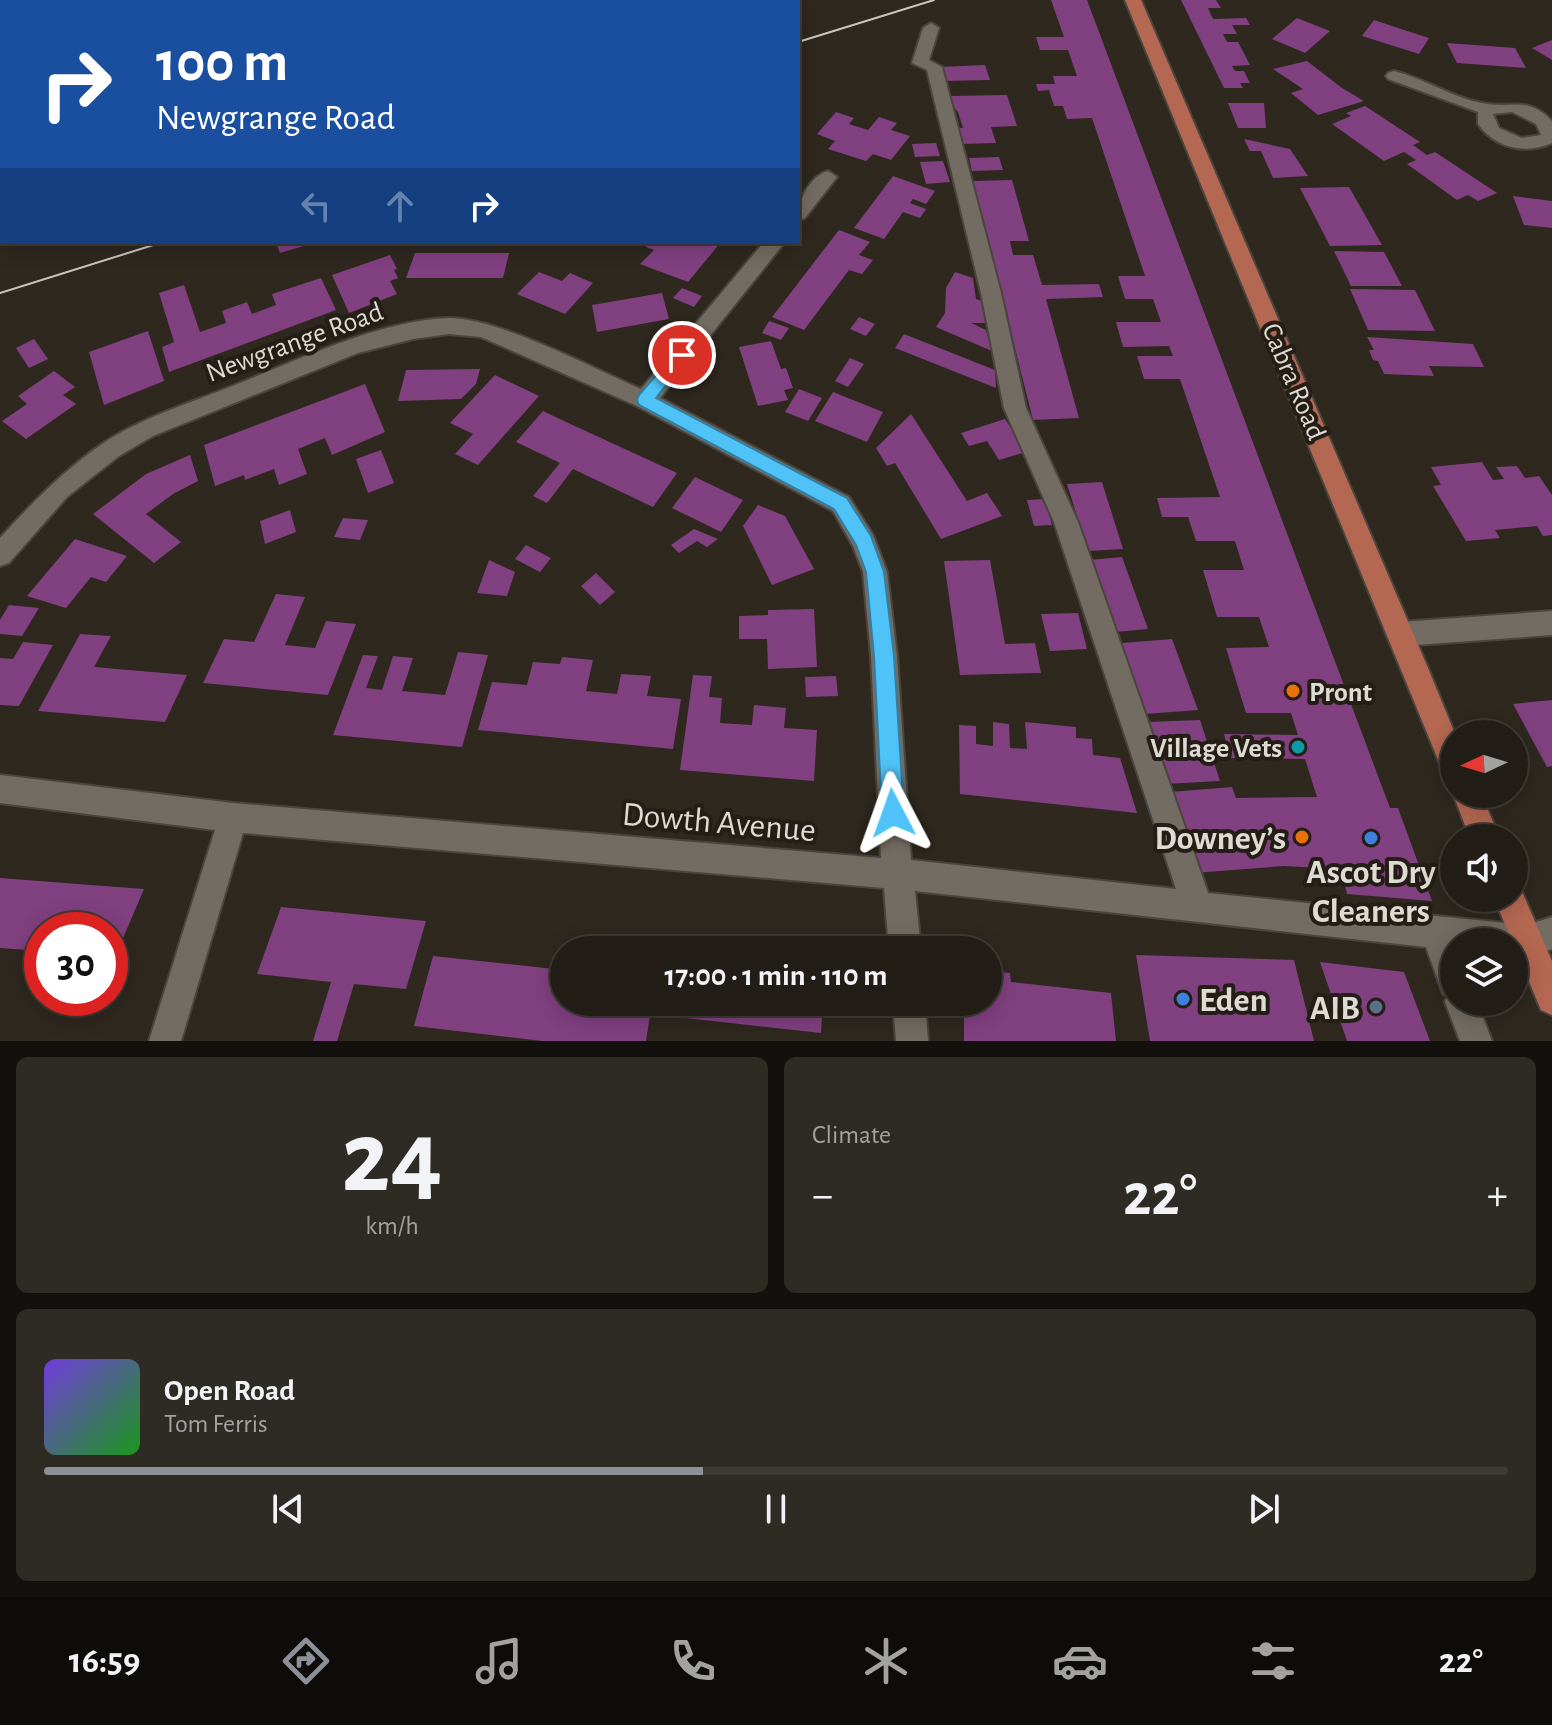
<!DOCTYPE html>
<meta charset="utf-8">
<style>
:root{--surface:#221e17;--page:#2e2b24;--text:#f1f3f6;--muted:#a2a2a1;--line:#3f3c36;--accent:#8c9099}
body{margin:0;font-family:"Alegreya Sans",sans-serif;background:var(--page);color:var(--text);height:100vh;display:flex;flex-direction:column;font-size:30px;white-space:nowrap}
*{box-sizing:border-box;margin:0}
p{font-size:26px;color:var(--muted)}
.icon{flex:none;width:44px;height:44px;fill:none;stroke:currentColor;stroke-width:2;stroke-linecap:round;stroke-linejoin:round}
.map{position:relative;height:1041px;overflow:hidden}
.side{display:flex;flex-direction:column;gap:16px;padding:16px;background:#13100d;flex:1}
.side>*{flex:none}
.guide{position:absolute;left:0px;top:0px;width:800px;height:244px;box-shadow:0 4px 20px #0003,0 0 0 2px var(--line);background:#1a4fa0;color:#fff;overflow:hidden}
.needle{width:52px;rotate:266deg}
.buttons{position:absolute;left:1440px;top:720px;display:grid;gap:16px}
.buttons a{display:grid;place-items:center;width:88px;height:88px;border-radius:50%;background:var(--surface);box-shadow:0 4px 20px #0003,0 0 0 2px var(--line);font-size:40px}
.speed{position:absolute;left:24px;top:912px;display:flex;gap:16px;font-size:40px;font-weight:700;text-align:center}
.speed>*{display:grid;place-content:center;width:104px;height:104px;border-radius:50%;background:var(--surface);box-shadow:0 4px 20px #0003,0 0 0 2px var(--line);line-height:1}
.speed .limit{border:12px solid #d22;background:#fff;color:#111}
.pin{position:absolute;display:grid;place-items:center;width:68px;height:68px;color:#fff;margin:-34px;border:4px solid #fff;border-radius:50%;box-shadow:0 2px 8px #0007}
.me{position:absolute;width:88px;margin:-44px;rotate:356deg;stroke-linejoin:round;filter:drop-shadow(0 0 6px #0008)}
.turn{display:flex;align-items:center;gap:28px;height:168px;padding:0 24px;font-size:36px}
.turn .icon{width:104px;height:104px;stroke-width:2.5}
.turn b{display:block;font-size:56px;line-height:68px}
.lanes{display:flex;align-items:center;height:76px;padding:0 24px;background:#0003;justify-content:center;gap:40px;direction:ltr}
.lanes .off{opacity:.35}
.big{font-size:60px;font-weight:600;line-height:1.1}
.side .widget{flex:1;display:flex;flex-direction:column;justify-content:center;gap:12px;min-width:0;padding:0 28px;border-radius:12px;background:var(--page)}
.side .dial{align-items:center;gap:0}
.dial b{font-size:104px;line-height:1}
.song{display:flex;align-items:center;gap:24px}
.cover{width:96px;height:96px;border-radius:12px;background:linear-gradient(135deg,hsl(260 70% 55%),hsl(120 70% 35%))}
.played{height:8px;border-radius:4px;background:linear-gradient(90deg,var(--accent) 45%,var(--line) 45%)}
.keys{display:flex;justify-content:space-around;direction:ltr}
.heat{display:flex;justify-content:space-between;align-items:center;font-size:44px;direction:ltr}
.side .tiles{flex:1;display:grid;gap:16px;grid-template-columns:1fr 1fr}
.widget:last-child{grid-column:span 2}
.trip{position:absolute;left:550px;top:936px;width:452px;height:80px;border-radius:40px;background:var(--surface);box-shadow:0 4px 20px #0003,0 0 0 2px var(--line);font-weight:600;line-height:80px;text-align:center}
.dock{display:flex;height:128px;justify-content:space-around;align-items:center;background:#0e0c09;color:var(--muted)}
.dock .icon{width:56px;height:56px}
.dock .selected{color:var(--accent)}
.dock b{font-size:36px;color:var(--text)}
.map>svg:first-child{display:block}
</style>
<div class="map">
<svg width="1552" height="1041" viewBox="0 0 1552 1041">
<rect width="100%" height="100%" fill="#2e281f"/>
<!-- building -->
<g fill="#814080">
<polygon points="1051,0 1087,0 1390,808 1398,808 1432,901 1347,894 1341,869 1284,866 1194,873 1170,792 1232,787 1236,798 1317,797 1305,759 1230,758 1224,734 1298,735 1291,713 1246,713 1226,648 1269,647 1259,617 1217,617 1203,570 1244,570 1235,541 1196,541 1188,517 1162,517 1157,498 1220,497 1180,379 1144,379 1137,356 1173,356 1169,346 1123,347 1116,322 1161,322 1153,299 1125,299 1118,276 1145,276 1092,118 1067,119 1063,106 1054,106 1049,90 1038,91 1036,84 1055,84 1053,76 1077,76 1068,50 1040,50 1036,37 1064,37"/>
<polygon points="1181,0 1216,0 1221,8 1208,8 1213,19 1246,18 1250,25 1232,25 1237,34 1223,34 1227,42 1238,42 1250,65 1232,66 1235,71 1244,71 1250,83 1240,83 1243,88 1224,88"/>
<polygon points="1297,18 1330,31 1305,53 1272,39"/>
<polygon points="1374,20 1401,29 1429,38 1419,54 1362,36"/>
<polygon points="1552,40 1552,60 1532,48"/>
<polygon points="1447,43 1515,48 1526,68 1457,63"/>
<polygon points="1307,61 1342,88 1364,101 1318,115 1291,93 1303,89 1273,69"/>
<polygon points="985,65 990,80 942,81 939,67"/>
<polygon points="1007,95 1017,126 991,127 996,143 961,144 957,128 963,128 958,112 951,104 949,96"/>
<polygon points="1228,103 1264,103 1266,128 1238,128"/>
<polygon points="1365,106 1420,142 1413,145 1427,155 1435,152 1497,193 1478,201 1468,195 1457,200 1407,164 1416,160 1404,152 1384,161 1332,124 1351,116 1346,113"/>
<polygon points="836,112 854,118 849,124 868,130 879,117 897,123 891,130 910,136 891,160 873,154 866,161 828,149 835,141 817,134"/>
<polygon points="1244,139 1290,149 1308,176 1273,178 1261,151 1250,151"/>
<polygon points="936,143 940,156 915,157 912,144"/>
<polygon points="999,157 1003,170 972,171 969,158"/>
<polygon points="943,161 950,182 926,184 920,162"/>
<polygon points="893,176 935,191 926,204 913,199 910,203 926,209 920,218 903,212 884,239 854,228"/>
<polygon points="1012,180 1029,241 1010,241 1013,255 1033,255 1042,285 1099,284 1103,297 1046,299 1079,418 1033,420 973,181"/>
<polygon points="1349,187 1365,215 1382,245 1330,246 1300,188"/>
<polygon points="1513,196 1552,201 1552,228 1524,225"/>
<polygon points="839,230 870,242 859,255 873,260 862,274 849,270 804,330 772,317"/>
<polygon points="276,242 306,242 307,245 280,253"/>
<polygon points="650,242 721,242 688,282 640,264 654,250 646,247"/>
<polygon points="1334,251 1384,252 1402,286 1351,286"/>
<polygon points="415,253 509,253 503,278 406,278"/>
<polygon points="390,255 397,269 394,270 398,278 390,281 397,294 349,313 332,275"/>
<polygon points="539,272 562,281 570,273 593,283 565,314 517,294"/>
<polygon points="955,272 973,278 976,299 982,301 985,323 971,323 986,330 992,351 936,327 945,313 946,288"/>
<polygon points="321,278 336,310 169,372 162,347 174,342 159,293 184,285 200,332 226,323 222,311 247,302 252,314 276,305 272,294"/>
<polygon points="682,288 702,296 694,307 673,298"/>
<polygon points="1350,289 1415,290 1435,331 1368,330"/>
<polygon points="662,293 669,319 597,332 592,305"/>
<polygon points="859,317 875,324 866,336 850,329"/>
<polygon points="769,321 789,328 781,340 762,333"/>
<polygon points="148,331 164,381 104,405 89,352"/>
<polygon points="904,334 995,370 996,388 895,348"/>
<polygon points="1367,337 1473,344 1484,367 1429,366 1434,376 1384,374 1378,361 1373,360 1369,350 1374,350"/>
<polygon points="34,339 48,359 29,368 16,348"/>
<polygon points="771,341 781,369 786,368 793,388 784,390 788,400 758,406 739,347"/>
<polygon points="850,358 864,364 848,387 835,381"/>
<polygon points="480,369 476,384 461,399 398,401 406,370"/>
<polygon points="54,371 75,387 63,395 76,404 26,439 2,421 27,404 18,396"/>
<polygon points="495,375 539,396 478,465 455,454 473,434 450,423"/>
<polygon points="365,384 385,432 332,455 325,438 298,449 307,474 279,485 274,469 245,480 244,475 215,486 204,445"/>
<polygon points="799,389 822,398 808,421 785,412"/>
<polygon points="833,392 883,412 867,442 815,421"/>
<polygon points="543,411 564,421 677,473 653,507 573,469 547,503 533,496 560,463 516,442"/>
<polygon points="911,414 967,501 987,493 1002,516 941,539 895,463 887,466 876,448"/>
<polygon points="1005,419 1026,452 999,460 987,441 969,446 961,433"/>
<polygon points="381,450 394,483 368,493 356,459"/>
<polygon points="190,455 198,481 173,494 146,514 181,542 154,563 93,514 146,474"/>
<polygon points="1482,462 1493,480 1504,479 1496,467 1517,466 1525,478 1539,476 1552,495 1552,535 1543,536 1537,526 1495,530 1500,538 1466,541 1433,486 1441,485 1431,467"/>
<polygon points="695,477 743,500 721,532 672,508"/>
<polygon points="1102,482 1123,549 1088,551 1067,484"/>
<polygon points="1045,499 1052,525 1034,526 1027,500"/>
<polygon points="758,505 785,516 814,569 772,585 743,526"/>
<polygon points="290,510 296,532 265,544 260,521"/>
<polygon points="343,518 368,520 360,540 334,537"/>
<polygon points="694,529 718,539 707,547 697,541 679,553 671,545"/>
<polygon points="75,539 127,556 106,582 91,577 66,608 27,596"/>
<polygon points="526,545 551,558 540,572 515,559"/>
<polygon points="1122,557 1148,629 1115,632 1090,560"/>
<polygon points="489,560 515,572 507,596 477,593"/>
<polygon points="990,560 1005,644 1035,643 1041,673 960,675 944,561"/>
<polygon points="596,573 615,592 600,605 581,586"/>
<polygon points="276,594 305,597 285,645 315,648 326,621 356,624 328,695 203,683 224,639 254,642"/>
<polygon points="9,605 39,608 22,636 0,634 0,620"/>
<polygon points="814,609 817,667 768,669 767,639 739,639 739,616 768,615 768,610"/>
<polygon points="1078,613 1087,649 1050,651 1041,614"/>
<polygon points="80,634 111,636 94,667 187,675 165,722 38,711"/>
<polygon points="1172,639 1198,710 1145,714 1122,643"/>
<polygon points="23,642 53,645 19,706 0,705 0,658 13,659"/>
<polygon points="458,652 488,655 462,747 333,735 363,655 378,656 366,688 382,690 393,656 413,658 402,691 445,695"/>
<polygon points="562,657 593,660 586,691 617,694 621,674 651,676 647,696 681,699 673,749 478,730 492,682 527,685 533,662 560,664"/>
<polygon points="693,675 712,676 709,697 722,698 720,723 752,725 754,705 786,708 784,728 817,730 814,781 680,770"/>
<polygon points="836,676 838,696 806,697 805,677"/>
<polygon points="1552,700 1552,766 1547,767 1513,704"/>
<polygon points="1200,720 1220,781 1165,784 1147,722"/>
<polygon points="993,722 1009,724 1010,748 1027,749 1025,722 1076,727 1076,738 1092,739 1093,755 1120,758 1137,813 960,794 959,725 976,726 976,744 993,746"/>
<polygon points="0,878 104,886 144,889 115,957 110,957 110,930 42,930 42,951 0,948"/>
<polygon points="281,907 426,921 406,989 354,984 337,1041 313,1041 331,982 257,974"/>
<polygon points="1136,955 1294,960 1314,1041 1150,1041"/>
<polygon points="433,956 564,970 564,1002 652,1002 646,1041 542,1041 414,1026"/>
<polygon points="1320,962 1404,972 1430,1041 1347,1041"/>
<polygon points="988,971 1010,973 1011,982 1111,993 1116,1041 964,1041 964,1002 988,1002"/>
<polygon points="670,1002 823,1002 821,1033 668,1016"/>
</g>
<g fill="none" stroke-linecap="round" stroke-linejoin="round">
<!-- minor casing -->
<g stroke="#4a453e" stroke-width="4">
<g id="minor">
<polygon points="8,0 24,0 6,2"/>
<polygon points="173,0 351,0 353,2 173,2"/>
<rect x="422" y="0" width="16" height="2"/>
<rect x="534" y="0" width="16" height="2"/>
<path d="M 931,23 L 939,28 L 929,60 L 942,67 L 1001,293 L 1026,408 L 1078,522 L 1208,893 L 1527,925 L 1552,917 L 1552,949 L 1527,957 L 1514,955 L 1514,942 L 1454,942 L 1454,1002 L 1477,1002 L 1492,1041 L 1460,1041 L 1445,1002 L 1447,996 L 1443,994 L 1426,947 L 915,891 L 921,950 L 889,950 L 884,888 L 243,833 L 181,1041 L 149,1041 L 215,830 L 0,803 L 0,775 L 233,803 L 881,858 L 871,656 L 863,572 L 853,546 L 833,511 L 637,406 L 481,337 L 449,334 L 413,339 L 358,353 L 153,436 L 119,456 L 67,497 L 9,563 L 0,566 L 0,538 C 32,503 63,471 102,444 C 142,417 191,403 235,385 C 298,360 381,320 449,318 C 499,318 592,368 641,389 L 764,242 L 785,242 L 660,398 L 849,497 L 873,535 L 887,572 L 897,656 L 911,860 L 1176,889 L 1054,522 L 1004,408 L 981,293 L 927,70 L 912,63 L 923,28 Z"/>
<path d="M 1394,71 C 1426,79 1456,100 1488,104 C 1513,108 1529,96 1552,121 L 1552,143 C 1525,155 1495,148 1478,124 L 1478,112 L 1388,79 L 1386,76 L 1388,73 ZM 1512,112 L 1536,124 L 1541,135 L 1522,138 L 1499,128 L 1493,114 Z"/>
<polygon points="2,167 2,180 0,181 0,168"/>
<path d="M 828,171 L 837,177 L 805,218 L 798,220 C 798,202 808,177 828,171 Z"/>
<polygon points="1552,611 1552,635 1401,646 1392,642 1388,634 1392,626 1401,622"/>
<polygon points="893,1002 925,1002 928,1041 896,1041"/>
</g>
</g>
<!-- major casing -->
<g stroke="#4a453e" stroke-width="4">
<g id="major">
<polygon points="1125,0 1141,0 1428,668 1455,734 1454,778 1444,774"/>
<polygon points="1454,791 1454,794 1481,794 1500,838 1470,838 1453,794"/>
<polygon points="1514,885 1520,887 1552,961 1552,1015 1541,1010 1494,898 1514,898"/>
</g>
</g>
<!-- minor -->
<use href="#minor" fill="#736c62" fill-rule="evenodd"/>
<!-- major -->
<use href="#major" fill="#b46852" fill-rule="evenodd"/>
<!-- tram -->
<g stroke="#cac6c0" stroke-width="2">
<polyline points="798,42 934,0"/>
<polyline points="0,293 163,242"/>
</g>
</g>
<!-- route -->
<polygon fill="#4fc3f7" stroke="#337fa1" stroke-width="2" points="682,349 690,355 656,398 847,498 871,536 884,572 894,656 904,813 901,821 893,824 885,821 882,813 874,656 866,572 856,545 834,509 639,405 637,400 639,395 677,351"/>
<!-- markers -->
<g fill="#e8710a" stroke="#241e16" stroke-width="3">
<circle cx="1293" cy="691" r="8"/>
<circle cx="1302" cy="837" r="8"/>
</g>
<circle fill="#0f9aa8" stroke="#241e16" stroke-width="3" cx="1298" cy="747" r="8"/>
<g fill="#3f7fe0" stroke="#241e16" stroke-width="3">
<circle cx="1371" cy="838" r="8"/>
<circle cx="1183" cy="999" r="8"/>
</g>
<circle fill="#5c6f8a" stroke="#241e16" stroke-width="3" cx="1376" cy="1007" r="8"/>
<g text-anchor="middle" stroke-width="8" stroke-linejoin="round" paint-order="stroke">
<!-- street labels -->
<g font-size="28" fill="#dedad4" stroke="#241e16">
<text transform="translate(294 341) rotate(-20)" y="10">Newgrange Road</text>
<text transform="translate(1295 381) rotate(67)" y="10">Cabra Road</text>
</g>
<!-- poi labels -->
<g font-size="28" font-weight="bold" fill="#dedad4" stroke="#241e16" text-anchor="start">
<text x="1309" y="701">Pront</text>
<text x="1282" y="757" text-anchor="end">Village Vets</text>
</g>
<!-- near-street labels -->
<g font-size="34" fill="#dedad4" stroke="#241e16">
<text transform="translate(719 821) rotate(5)" y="12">Dowth Avenue</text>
</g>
<!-- near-poi labels -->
<g font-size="34" font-weight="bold" fill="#dedad4" stroke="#241e16" text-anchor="end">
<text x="1286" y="849">Downey’s</text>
<text x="1371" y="883" text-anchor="middle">Ascot Dry<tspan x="1371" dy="39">Cleaners</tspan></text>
<text x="1199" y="1011" text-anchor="start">Eden</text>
<text x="1360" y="1019">AIB</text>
</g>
</g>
</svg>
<div class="buttons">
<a><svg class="needle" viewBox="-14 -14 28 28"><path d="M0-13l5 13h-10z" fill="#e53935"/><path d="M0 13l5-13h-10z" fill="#a2a2a1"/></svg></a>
<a><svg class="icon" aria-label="sound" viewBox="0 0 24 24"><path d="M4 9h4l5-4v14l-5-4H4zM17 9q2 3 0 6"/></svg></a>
<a><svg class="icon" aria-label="layers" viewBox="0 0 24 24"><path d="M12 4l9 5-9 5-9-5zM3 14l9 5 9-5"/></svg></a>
</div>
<div class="speed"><div class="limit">30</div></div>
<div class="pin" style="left:682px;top:355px;background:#d93025"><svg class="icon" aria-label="arrive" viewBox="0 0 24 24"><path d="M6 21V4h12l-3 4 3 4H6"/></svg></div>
<svg class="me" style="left:893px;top:813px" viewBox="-20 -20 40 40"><path d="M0-17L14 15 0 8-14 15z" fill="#4fc3f7" stroke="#fff" stroke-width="4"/></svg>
<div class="trip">17:00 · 1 min · 110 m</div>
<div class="guide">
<div class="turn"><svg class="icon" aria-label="right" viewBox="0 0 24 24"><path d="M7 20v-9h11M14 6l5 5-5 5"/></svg><div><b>100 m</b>Newgrange Road</div></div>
<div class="lanes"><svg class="icon off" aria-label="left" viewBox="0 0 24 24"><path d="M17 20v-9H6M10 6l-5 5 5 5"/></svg><svg class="icon off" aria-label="ahead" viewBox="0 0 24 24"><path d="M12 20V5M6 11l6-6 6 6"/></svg><svg class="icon" aria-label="right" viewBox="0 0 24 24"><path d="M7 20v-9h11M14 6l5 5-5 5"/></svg></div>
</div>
</div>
<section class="side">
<div class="tiles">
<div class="widget dial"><b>24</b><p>km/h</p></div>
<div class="widget"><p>Climate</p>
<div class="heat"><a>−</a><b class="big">22°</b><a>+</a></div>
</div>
<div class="widget">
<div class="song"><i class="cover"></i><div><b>Open Road</b><p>Tom Ferris</p></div></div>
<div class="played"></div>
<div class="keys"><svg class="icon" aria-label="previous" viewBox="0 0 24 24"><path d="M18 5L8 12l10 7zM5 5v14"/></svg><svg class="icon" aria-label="pause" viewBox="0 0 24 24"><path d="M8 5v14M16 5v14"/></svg><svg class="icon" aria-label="next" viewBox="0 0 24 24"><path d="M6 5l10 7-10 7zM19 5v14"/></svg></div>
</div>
</div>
</section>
<nav class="dock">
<b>16:59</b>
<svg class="icon selected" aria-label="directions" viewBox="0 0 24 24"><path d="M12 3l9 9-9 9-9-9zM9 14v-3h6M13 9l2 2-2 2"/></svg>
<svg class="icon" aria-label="music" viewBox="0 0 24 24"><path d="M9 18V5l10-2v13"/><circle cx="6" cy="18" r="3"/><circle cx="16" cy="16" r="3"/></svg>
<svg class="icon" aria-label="phone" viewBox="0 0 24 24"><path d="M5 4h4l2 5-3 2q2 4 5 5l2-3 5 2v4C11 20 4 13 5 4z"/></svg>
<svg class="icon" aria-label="climate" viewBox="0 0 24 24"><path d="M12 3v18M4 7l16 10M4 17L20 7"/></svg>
<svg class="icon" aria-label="car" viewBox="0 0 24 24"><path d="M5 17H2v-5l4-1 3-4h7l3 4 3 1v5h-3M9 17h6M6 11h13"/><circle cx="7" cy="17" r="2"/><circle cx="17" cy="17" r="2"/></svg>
<svg class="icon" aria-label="filters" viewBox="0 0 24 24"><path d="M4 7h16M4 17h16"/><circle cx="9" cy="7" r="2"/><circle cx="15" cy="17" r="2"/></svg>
<b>22°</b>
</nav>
